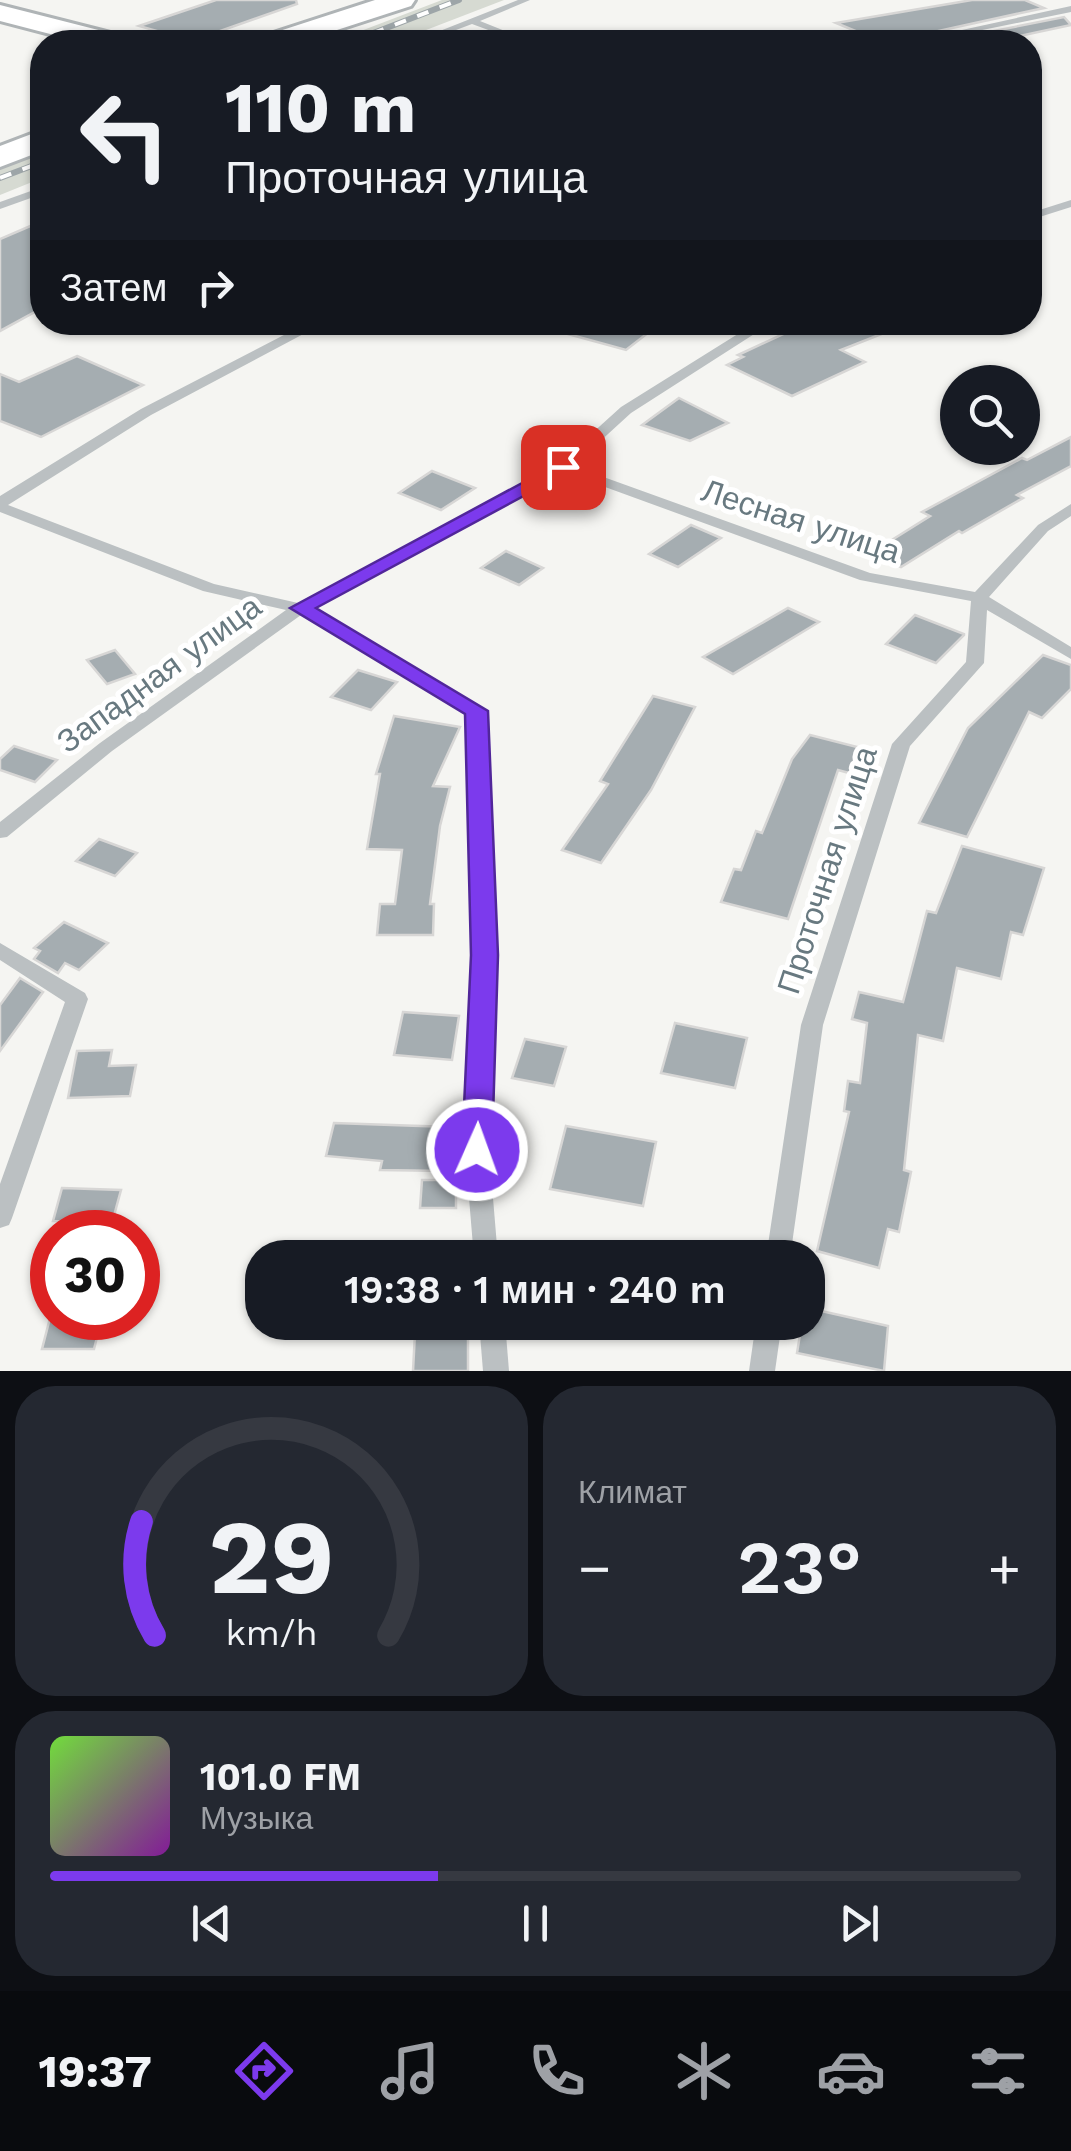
<!DOCTYPE html>
<html lang="ru">
<meta charset="utf-8">
<style>
:root{--surface:#171b24;--page:#242831;--text:#f1f3f6;--muted:#9ea1a6;--line:#363941;--accent:#7c3aed}
body{margin:0;font-family:"Work Sans",sans-serif;background:var(--page);color:var(--text);height:100vh;display:flex;flex-direction:column;font-size:38px;white-space:nowrap}
*{box-sizing:border-box;margin:0}
p{font-size:32px;color:var(--muted)}
.icon{flex:none;width:55px;height:55px;fill:none;stroke:currentColor;stroke-width:2;stroke-linecap:round;stroke-linejoin:round}
.map{position:relative;height:1371px;overflow:hidden}
.drawer{display:flex;flex-direction:column;gap:15px;padding:15px;background:#0d0f14;flex:1}
.drawer>*{flex:none}
.banner{position:absolute;left:30px;top:30px;width:1012px;height:305px;border-radius:40px;box-shadow:0 2px 8px #0004;background:#171b24;color:var(--text);overflow:hidden}
.buttons{position:absolute;left:940px;top:365px;display:grid;gap:20px}
.buttons a{display:grid;place-items:center;width:100px;height:100px;border-radius:50%;background:var(--surface);box-shadow:0 2px 8px #0004;font-size:50px}
.speed{position:absolute;left:30px;top:1210px;display:flex;gap:20px;font-size:50px;font-weight:700;text-align:center}
.speed>*{display:grid;place-content:center;width:130px;height:130px;border-radius:50%;background:var(--surface);box-shadow:0 2px 8px #0004;line-height:1}
.speed .limit{border:15px solid #d22;background:#fff;color:#111}
.pin{position:absolute;display:grid;place-items:center;width:85px;height:85px;color:#fff;margin:-42px;border-radius:20px;box-shadow:0 5px 15px #0006}
.me{position:absolute;width:110px;margin:-55px;rotate:2deg;stroke-linejoin:round;filter:drop-shadow(0 0 8px #0008)}
.turn{display:flex;align-items:center;gap:35px;height:210px;padding:0 30px;font-size:45px}
.turn .icon{width:130px;height:130px;stroke-width:2.5}
.turn b{display:block;font-size:70px;line-height:85px}
.then{display:flex;align-items:center;height:95px;padding:0 30px;background:#0003;gap:20px;font-size:38px}
.big{font-size:75px;font-weight:600;line-height:1.1}
.drawer .card{flex:1;display:flex;flex-direction:column;justify-content:center;gap:15px;min-width:0;padding:0 35px;border-radius:40px;background:var(--page)}
.drawer .dial{align-items:center;gap:0}
.dial svg{height:260px;overflow:visible;fill:none;stroke:var(--line);stroke-width:7;stroke-linecap:round;text-anchor:middle}
.dial text{fill:var(--text);stroke:none}
.song{display:flex;align-items:center;gap:30px}
.cover{width:120px;height:120px;border-radius:15px;background:linear-gradient(135deg,hsl(100 70% 55%),hsl(290 70% 35%))}
.played{height:10px;border-radius:5px;background:linear-gradient(90deg,var(--accent) 40%,var(--line) 40%)}
.keys{display:flex;justify-content:space-around;direction:ltr}
.heat{display:flex;justify-content:space-between;align-items:center;font-size:55px;direction:ltr}
.drawer .tiles{flex:1;display:grid;gap:15px;grid-template-columns:1fr 1fr}
.card:last-child{grid-column:span 2}
.trip{position:absolute;left:245px;top:1240px;width:580px;height:100px;border-radius:40px;background:var(--surface);box-shadow:0 2px 8px #0004;font-weight:600;line-height:100px;text-align:center}
.dock{display:flex;height:160px;justify-content:space-around;align-items:center;background:#090b0e;color:var(--muted)}
.dock .icon{width:70px;height:70px}
.dock .selected{color:var(--accent)}
.dock b{font-size:45px;color:var(--text)}
.map>svg:first-child{display:block}
</style>
<div class="map">
<svg width="1071" height="1371" viewBox="0 0 1071 1371">
<rect width="100%" height="100%" fill="#f5f5f2"/>
<!-- green -->
<g fill="#d6dad2">
<polygon points="442,0 504,0 395,42 332,42"/>
<polygon points="42,153 42,178 0,195 0,169"/>
</g>
<!-- building -->
<g fill="#a5adb1" stroke="#d7d6d5" stroke-width="2.5">
<polygon points="216,0 296,0 297,4 192,41 139,26"/>
<polygon points="972,0 1025,0 1044,8 906,38 903,42 882,42 836,23"/>
<polygon points="1064,17 1071,25 991,42 939,42"/>
<polygon points="42,221 42,308 0,331 0,239"/>
<polygon points="558,322 662,322 626,350 557,331"/>
<polygon points="809,322 907,322 907,324 841,350 865,362 792,396 727,365 743,357 738,355"/>
<polygon points="77,356 143,385 41,437 0,421 0,374 19,382"/>
<polygon points="679,398 728,423 690,441 642,425"/>
<polygon points="1071,437 1071,466 1017,495 1023,498 962,533 959,531 901,567 871,553 930,516 922,512 1022,458 1027,460"/>
<polygon points="432,471 475,488 441,510 399,493"/>
<polygon points="691,525 721,538 678,567 649,554"/>
<polygon points="506,551 543,568 519,585 481,568"/>
<polygon points="788,608 819,622 733,674 703,657"/>
<polygon points="915,615 964,634 964,635 936,663 886,644"/>
<polygon points="115,650 135,674 107,684 87,660"/>
<polygon points="1043,655 1071,665 1071,689 1042,718 1029,712 967,837 919,823 968,728"/>
<polygon points="358,670 397,682 371,710 331,697"/>
<polygon points="653,696 695,707 651,790 601,863 562,850 608,784 600,781"/>
<polygon points="394,716 460,727 433,786 450,787 440,826 430,904 434,904 433,935 377,935 380,904 395,904 402,850 367,849 380,774 376,774"/>
<polygon points="810,735 865,749 849,773 838,770 788,919 721,902 734,869 741,870 756,831 762,833 792,759"/>
<polygon points="14,746 57,760 35,782 0,770 0,759"/>
<polygon points="99,839 137,853 115,876 76,861"/>
<polygon points="962,846 1044,868 1023,935 1011,932 1001,979 957,968 943,1041 918,1035 904,1170 911,1172 899,1232 888,1229 879,1268 817,1251 849,1112 844,1111 848,1081 860,1083 867,1023 852,1019 859,992 903,1002 927,911 936,913"/>
<polygon points="64,922 108,943 79,970 65,963 58,973 34,959 40,951 34,948"/>
<polygon points="20,978 43,992 0,1051 0,1005"/>
<polygon points="403,1012 459,1016 452,1060 394,1055"/>
<polygon points="675,1023 747,1038 735,1088 661,1073"/>
<polygon points="525,1039 566,1047 554,1086 512,1078"/>
<polygon points="112,1050 109,1066 136,1065 130,1096 68,1098 77,1051"/>
<polygon points="334,1123 449,1127 445,1171 380,1170 382,1161 326,1156"/>
<polygon points="566,1126 656,1142 643,1206 550,1189"/>
<polygon points="422,1180 456,1180 456,1208 420,1208"/>
<polygon points="62,1188 121,1190 112,1223 53,1221"/>
<polygon points="808,1308 888,1326 884,1371 797,1353 802,1322 808,1322"/>
<polygon points="50,1318 102,1318 94,1349 42,1349"/>
<polygon points="468,1332 468,1371 413,1371 415,1333"/>
</g>
<g fill="none" stroke-linecap="round" stroke-linejoin="round">
<!-- major casing -->
<g stroke="#afb4b6" stroke-width="6">
<g id="major">
<polygon points="375,0 415,0 411,6 300,42 260,42 264,36"/>
<polygon points="0,5 122,36 126,42 81,42 0,21"/>
<polygon points="42,130 42,151 0,167 0,146"/>
</g>
</g>
<!-- minor -->
<g fill="#bbc0c2" fill-rule="evenodd">
<polygon points="518,0 530,0 480,21 532,42 521,42 472,24 424,42 412,42"/>
<polygon points="1071,6 1071,12 923,42 907,42"/>
<polygon points="42,187 42,194 0,209 0,202"/>
<polygon points="1071,200 1071,207 1030,220 1030,213"/>
<polygon points="309,322 326,322 151,415 8,505 214,584 298,603 558,464 621,407 757,322 773,322 631,413 573,466 870,573 975,592 1038,525 1071,504 1071,516 1048,531 989,597 1071,647 1071,659 987,610 984,663 910,746 823,1025 790,1258 766,1258 801,1025 892,744 966,662 971,601 860,580 564,472 312,608 485,711 495,955 489,1150 498,1258 474,1258 465,1150 475,955 467,713 301,615 112,751 7,837 0,838 0,822 100,743 286,610 203,591 0,512 0,496 141,409"/>
<polygon points="0,943 85,993 88,999 12,1218 9,1225 0,1228 0,1184 65,1002 0,960"/>
<polygon points="479,1322 505,1322 509,1371 483,1371"/>
<polygon points="756,1322 782,1322 775,1371 749,1371"/>
</g>
<!-- major -->
<use href="#major" fill="#fff" fill-rule="evenodd"/>
<!-- rail casing -->
<g stroke="#9da5a8" stroke-width="6">
<g id="rail">
<polyline points="350,42 459,0"/>
<polyline points="0,178 42,162"/>
</g>
</g>
<!-- rail -->
<use href="#rail" stroke="#fff" stroke-width="4" stroke-dasharray="12" stroke-linecap="butt"/>
</g>
<!-- route -->
<polygon fill="#7c3aed" stroke="#51269a" stroke-width="2.5" points="563,461 570,463 570,471 316,608 488,711 498,955 492,1150 488,1159 477,1162 466,1159 462,1150 471,955 465,714 290,608"/>
<g text-anchor="middle" stroke-width="10" stroke-linejoin="round" paint-order="stroke">
<!-- street labels -->
<g font-size="32" fill="#687980" stroke="#fff">
<text transform="translate(801 521) rotate(18)" y="11">Лесная улица</text>
<text transform="translate(159 674) rotate(-36)" y="11">Западная улица</text>
<text transform="translate(827 870) rotate(-72)" y="11">Проточная улица</text>
</g>
</g>
</svg>
<div class="buttons">
<a><svg class="icon" aria-label="search" viewBox="0 0 24 24"><circle cx="10" cy="10" r="6"/><path d="M15 15l6 6"/></svg></a>
</div>
<div class="speed"><div class="limit">30</div></div>
<div class="pin" style="left:563px;top:467px;background:#d93025"><svg class="icon" aria-label="arrive" viewBox="0 0 24 24"><path d="M6 21V4h12l-3 4 3 4H6"/></svg></div>
<svg class="me" style="left:477px;top:1150px" viewBox="-20 -20 40 40"><circle r="17" fill="#7c3aed" stroke="#fff" stroke-width="3"/><path d="M0-11L8 9 0 5-8 9z" fill="#fff"/></svg>
<div class="trip">19:38 · 1 мин · 240 m</div>
<div class="banner">
<div class="turn"><svg class="icon" aria-label="left" viewBox="0 0 24 24"><path d="M17 20v-9H6M10 6l-5 5 5 5"/></svg><div><b>110 m</b>Проточная улица</div></div>
<div class="then">Затем<svg class="icon" aria-label="right" viewBox="0 0 24 24"><path d="M7 20v-9h11M14 6l5 5-5 5"/></svg></div>
</div>
</div>
<section class="drawer">
<div class="tiles">
<div class="card dial"><svg viewBox="0 0 100 80">
<path d="M14 69A42 42 0 1 1 86 69"/>
<path d="M14 69A42 42 0 0 1 10 34" stroke="#7c3aed"/>
<text x="50" y="56" font-size="32" font-weight="700">29</text>
<text x="50" y="72" font-size="11">km/h</text>
</svg></div>
<div class="card"><p>Климат</p>
<div class="heat"><a>−</a><b class="big">23°</b><a>+</a></div>
</div>
<div class="card">
<div class="song"><i class="cover"></i><div><b>101.0 FM</b><p>Музыка</p></div></div>
<div class="played"></div>
<div class="keys"><svg class="icon" aria-label="previous" viewBox="0 0 24 24"><path d="M18 5L8 12l10 7zM5 5v14"/></svg><svg class="icon" aria-label="pause" viewBox="0 0 24 24"><path d="M8 5v14M16 5v14"/></svg><svg class="icon" aria-label="next" viewBox="0 0 24 24"><path d="M6 5l10 7-10 7zM19 5v14"/></svg></div>
</div>
</div>
</section>
<nav class="dock">
<b>19:37</b>
<svg class="icon selected" aria-label="directions" viewBox="0 0 24 24"><path d="M12 3l9 9-9 9-9-9zM9 14v-3h6M13 9l2 2-2 2"/></svg>
<svg class="icon" aria-label="music" viewBox="0 0 24 24"><path d="M9 18V5l10-2v13"/><circle cx="6" cy="18" r="3"/><circle cx="16" cy="16" r="3"/></svg>
<svg class="icon" aria-label="phone" viewBox="0 0 24 24"><path d="M5 4h4l2 5-3 2q2 4 5 5l2-3 5 2v4C11 20 4 13 5 4z"/></svg>
<svg class="icon" aria-label="climate" viewBox="0 0 24 24"><path d="M12 3v18M4 7l16 10M4 17L20 7"/></svg>
<svg class="icon" aria-label="car" viewBox="0 0 24 24"><path d="M5 17H2v-5l4-1 3-4h7l3 4 3 1v5h-3M9 17h6M6 11h13"/><circle cx="7" cy="17" r="2"/><circle cx="17" cy="17" r="2"/></svg>
<svg class="icon" aria-label="filters" viewBox="0 0 24 24"><path d="M4 7h16M4 17h16"/><circle cx="9" cy="7" r="2"/><circle cx="15" cy="17" r="2"/></svg>
</nav>
